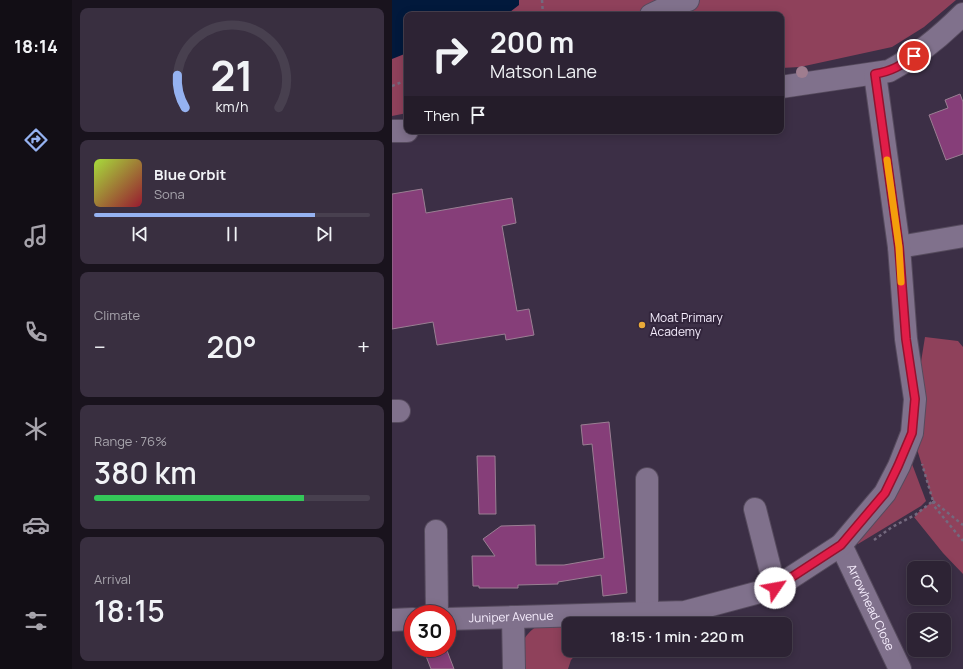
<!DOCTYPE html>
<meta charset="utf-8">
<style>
:root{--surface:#2d2334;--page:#392f40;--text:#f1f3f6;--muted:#a7a4ac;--line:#48404f;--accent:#95b2f1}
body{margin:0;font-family:Manrope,sans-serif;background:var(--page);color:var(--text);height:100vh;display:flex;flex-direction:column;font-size:15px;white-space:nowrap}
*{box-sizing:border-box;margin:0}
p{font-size:13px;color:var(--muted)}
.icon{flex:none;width:22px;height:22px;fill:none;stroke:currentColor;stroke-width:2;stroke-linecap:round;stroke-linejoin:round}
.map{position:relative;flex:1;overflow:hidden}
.sheet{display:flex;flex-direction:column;gap:8px;padding:8px;background:#19131d;width:320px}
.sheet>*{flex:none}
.banner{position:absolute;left:12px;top:12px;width:380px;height:122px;border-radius:8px;box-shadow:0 2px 10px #0003,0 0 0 1px var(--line);background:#2d2334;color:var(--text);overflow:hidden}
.tools{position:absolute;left:515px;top:561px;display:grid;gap:8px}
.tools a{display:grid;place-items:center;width:44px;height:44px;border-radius:8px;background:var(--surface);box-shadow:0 2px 10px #0003,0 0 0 1px var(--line);font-size:20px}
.speed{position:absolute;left:12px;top:605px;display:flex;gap:8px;font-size:20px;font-weight:700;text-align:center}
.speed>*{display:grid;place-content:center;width:52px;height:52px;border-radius:50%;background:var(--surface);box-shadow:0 2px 10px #0003,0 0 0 1px var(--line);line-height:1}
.speed .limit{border:6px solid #d22;background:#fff;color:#111}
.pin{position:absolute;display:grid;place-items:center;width:34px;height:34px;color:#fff;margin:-17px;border:2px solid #fff;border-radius:50%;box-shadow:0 1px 4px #0007}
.me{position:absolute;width:44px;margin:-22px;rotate:57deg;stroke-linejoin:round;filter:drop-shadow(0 0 3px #0008)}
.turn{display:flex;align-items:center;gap:14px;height:84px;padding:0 20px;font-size:18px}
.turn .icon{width:52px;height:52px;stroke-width:2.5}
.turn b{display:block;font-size:28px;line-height:34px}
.then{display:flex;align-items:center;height:38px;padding:0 20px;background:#0003;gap:8px;font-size:15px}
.big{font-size:30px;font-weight:600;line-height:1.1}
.sheet .tile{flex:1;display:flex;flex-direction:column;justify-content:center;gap:6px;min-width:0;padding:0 14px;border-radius:8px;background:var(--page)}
.sheet .dial{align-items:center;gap:0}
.dial svg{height:104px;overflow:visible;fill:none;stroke:var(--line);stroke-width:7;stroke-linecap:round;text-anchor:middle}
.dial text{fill:var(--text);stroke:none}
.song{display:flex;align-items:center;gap:12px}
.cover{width:48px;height:48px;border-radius:6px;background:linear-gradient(135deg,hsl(80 70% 55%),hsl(350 70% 35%))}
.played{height:4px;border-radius:2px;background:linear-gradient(90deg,var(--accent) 80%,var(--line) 80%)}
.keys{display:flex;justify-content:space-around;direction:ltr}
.heat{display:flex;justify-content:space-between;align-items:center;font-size:22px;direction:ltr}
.charge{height:6px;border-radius:3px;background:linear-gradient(90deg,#34c759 76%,var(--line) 0)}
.trip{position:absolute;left:170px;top:617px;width:230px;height:40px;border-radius:8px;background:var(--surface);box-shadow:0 2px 10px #0003,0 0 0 1px var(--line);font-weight:600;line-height:40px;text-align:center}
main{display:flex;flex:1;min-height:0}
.tab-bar{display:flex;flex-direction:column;width:72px;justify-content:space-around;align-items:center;background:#120e15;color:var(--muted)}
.tab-bar .icon{width:28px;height:28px}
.tab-bar .selected{color:var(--accent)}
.tab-bar b{font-size:18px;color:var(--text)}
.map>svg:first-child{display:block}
</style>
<main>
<nav class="tab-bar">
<b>18:14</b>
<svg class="icon selected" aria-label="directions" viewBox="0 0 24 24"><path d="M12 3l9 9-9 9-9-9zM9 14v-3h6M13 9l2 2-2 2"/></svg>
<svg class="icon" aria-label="music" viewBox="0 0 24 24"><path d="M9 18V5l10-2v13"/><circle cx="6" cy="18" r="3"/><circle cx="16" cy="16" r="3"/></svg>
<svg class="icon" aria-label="phone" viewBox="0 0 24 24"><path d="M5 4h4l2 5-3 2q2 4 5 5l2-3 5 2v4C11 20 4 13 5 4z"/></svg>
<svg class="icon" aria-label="climate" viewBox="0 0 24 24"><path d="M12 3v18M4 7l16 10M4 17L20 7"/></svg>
<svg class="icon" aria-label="car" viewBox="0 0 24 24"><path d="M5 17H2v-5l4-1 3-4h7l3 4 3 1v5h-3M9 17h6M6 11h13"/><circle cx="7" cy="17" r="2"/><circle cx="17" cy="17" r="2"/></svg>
<svg class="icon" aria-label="filters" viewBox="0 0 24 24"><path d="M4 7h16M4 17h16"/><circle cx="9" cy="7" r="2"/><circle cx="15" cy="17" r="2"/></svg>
</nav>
<section class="sheet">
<div class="tile dial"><svg viewBox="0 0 100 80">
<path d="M14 69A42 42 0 1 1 86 69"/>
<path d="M14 69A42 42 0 0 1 8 44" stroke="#95b2f1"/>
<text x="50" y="56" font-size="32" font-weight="700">21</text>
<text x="50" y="72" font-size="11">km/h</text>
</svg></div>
<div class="tile">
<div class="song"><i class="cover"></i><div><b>Blue Orbit</b><p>Sona</p></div></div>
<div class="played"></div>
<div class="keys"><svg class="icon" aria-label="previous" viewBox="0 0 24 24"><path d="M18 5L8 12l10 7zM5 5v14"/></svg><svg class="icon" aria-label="pause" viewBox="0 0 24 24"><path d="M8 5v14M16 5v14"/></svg><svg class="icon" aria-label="next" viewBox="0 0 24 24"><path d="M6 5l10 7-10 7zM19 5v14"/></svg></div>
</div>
<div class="tile"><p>Climate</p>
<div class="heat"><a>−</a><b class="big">20°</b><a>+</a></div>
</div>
<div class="tile"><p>Range · 76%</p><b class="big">380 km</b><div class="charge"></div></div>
<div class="tile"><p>Arrival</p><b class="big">18:15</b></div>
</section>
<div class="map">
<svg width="571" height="669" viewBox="0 0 571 669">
<rect width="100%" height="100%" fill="#3c2f46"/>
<!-- green -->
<g fill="#8f415b">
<polygon points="0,0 564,0 532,27 500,47 408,67 389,68 389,15 15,15 15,113 0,116"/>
<polygon points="533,337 566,341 571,347 571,574 551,553 522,517 524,516 523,515 541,501 520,433 530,440 523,399"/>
<polygon points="517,456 534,501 529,506 466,544 464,539"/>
<path d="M 262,620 L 260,624 L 177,624 L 177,650 L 188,650 L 179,660 L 176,669 L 127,669 C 128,647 128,637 148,624 Z"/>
</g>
<!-- water -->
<polygon fill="#02193c" points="0,0 127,0 127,5 114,15 15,15 15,53 0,59"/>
<!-- building -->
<g fill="#863e79" stroke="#9a7f93">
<polygon points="568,94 571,102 571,154 554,160 537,115 556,108 553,100"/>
<polygon points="30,189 34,213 120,198 124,223 110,226 125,311 137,309 142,335 114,340 113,334 45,345 41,322 0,329 0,194"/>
<polygon points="217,422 235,593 211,596 209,575 166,582 166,584 126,585 126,588 87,588 87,586 81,586 80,556 103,556 91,539 109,526 143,525 144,565 172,565 212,558 200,444 191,445 189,425"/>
<polygon points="85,456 103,456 104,514 87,514"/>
<polygon points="41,648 54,648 62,669 39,669 32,651"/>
</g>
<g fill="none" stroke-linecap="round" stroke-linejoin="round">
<!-- minor casing -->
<g stroke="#564b5e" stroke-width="24">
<g id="minor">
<polyline points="259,15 284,3 296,0"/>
<path d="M 389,87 L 497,71 C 525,56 549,36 571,14"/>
<polyline points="0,131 15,131"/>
<polyline points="507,247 571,236"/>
<polyline points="0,411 7,411"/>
<polyline points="363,509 383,588"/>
<polyline points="44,531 45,614"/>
<path id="s1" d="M 449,545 L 508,669"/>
<polyline points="255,614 255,479"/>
<polyline points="121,617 122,669"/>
<path id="s2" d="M 55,619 L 293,612 L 383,588 L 449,545 L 493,493 L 507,466 L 520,433 L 523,399 L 514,339 L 507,247 L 483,74"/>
<polyline points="0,620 21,619"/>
</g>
</g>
<!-- path -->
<g stroke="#74697e" stroke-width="2.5" stroke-dasharray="3 3" stroke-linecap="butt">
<polyline points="150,0 151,15"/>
<polyline points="0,86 15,80"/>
<polyline points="541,501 542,506 571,541"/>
<polyline points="541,501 571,525"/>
<polyline points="482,540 500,527 523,515 541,501 530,464"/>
</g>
<!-- minor -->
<use href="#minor" stroke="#80718c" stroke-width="22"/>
</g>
<!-- trees -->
<circle fill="#9f7d8f" cx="410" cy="72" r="6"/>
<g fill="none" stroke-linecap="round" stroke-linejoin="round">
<!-- route casing -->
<g stroke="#92132f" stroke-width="10">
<path id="route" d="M 383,588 L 449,545 L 493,493 L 506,466 L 520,433 L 523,399 L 514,339 L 507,247 L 483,74 C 500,71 508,66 522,56"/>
</g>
<!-- route -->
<use href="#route" stroke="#e11d48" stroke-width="7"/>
<!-- slow -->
<polyline stroke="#f59e0b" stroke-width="7" points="495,160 507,247 509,282"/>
</g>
<!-- markers -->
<circle fill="#e9aa38" stroke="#32253c" stroke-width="1.5" cx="250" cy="325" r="4"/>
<g text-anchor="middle" stroke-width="4" stroke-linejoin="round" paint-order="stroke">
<!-- poi labels -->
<g font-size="12" fill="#f6eefe" stroke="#32253c" text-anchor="start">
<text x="258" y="322">Moat Primary<tspan x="258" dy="14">Academy</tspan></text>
</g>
<!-- street labels -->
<g font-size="12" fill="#f6eefe" stroke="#32253c">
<text dy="4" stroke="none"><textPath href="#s1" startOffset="69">Arrowhead Close</textPath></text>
<text dy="4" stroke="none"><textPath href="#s2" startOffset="64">Juniper Avenue</textPath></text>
</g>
</g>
</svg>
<div class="tools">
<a><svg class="icon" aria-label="search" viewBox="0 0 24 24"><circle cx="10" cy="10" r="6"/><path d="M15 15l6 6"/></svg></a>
<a><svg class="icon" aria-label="layers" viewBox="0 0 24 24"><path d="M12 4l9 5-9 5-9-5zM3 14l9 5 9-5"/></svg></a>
</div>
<div class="speed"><div class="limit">30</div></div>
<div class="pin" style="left:522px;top:56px;background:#d93025"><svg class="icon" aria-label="arrive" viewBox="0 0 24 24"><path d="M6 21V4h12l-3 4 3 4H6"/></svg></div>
<svg class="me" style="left:383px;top:588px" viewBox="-20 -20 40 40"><circle r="19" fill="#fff"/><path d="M0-13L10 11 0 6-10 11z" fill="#e11d48"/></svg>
<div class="trip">18:15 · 1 min · 220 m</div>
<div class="banner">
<div class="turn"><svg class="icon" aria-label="right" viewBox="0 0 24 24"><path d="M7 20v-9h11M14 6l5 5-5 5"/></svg><div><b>200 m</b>Matson Lane</div></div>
<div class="then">Then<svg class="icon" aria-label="arrive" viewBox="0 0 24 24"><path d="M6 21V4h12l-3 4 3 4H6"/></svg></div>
</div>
</div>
</main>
